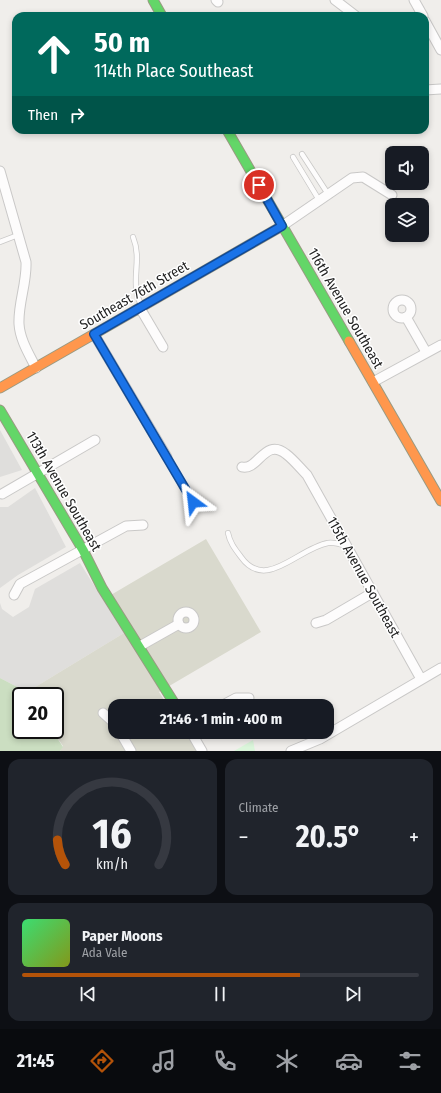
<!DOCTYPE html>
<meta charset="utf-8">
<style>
:root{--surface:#171b24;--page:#20242c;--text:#f1f3f6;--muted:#9ea1a6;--line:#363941;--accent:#b45309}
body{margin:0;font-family:"Fira Sans Condensed",sans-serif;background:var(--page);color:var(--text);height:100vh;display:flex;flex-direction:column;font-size:15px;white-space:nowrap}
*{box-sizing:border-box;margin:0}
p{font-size:13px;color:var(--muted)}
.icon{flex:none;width:22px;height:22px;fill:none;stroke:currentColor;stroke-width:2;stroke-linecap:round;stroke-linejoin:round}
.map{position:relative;height:751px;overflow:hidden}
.sheet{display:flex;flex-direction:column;gap:8px;padding:8px;background:#0d0f14;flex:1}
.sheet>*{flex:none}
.top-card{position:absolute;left:12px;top:12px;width:417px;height:122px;border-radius:12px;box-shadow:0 2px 6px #0003;background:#00695c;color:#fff;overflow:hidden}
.tools{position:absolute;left:385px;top:146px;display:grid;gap:8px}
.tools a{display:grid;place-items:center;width:44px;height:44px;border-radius:8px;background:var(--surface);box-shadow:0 2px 6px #0003;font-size:20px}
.speed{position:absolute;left:12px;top:687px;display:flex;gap:8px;font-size:20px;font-weight:700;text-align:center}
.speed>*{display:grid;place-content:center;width:52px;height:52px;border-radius:50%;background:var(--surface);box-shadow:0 2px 6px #0003;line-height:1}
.speed .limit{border:2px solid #111;border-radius:6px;background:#fff;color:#111}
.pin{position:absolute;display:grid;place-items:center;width:34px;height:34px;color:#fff;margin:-17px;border:2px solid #fff;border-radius:50%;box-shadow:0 1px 4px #0007}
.me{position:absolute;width:44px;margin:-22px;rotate:330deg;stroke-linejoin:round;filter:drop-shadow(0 0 3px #0008)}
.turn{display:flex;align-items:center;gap:14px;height:84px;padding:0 16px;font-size:18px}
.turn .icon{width:52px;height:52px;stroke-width:2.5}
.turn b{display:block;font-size:28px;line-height:34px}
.then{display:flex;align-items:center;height:38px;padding:0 16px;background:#0003;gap:8px;font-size:15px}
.big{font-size:30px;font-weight:700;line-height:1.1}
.sheet .widget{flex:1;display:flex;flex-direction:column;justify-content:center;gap:6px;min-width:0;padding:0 14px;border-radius:12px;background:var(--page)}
.sheet .dial{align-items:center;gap:0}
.dial svg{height:104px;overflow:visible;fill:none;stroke:var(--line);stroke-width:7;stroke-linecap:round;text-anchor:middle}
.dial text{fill:var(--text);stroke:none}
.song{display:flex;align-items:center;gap:12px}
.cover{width:48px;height:48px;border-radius:6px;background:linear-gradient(135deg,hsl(140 70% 55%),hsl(70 70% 35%))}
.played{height:4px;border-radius:2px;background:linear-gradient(90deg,var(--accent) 70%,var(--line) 70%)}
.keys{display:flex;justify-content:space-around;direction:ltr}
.heat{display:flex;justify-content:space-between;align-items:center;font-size:22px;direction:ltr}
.sheet .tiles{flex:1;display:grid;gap:8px;grid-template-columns:1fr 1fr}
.widget:last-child{grid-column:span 2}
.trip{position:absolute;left:108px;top:699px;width:226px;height:40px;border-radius:12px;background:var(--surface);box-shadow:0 2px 6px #0003;font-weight:700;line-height:40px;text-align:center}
.dock{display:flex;height:64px;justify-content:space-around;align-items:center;background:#090b0e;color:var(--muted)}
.dock .icon{width:28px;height:28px}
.dock .current{color:var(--accent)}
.dock b{font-size:18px;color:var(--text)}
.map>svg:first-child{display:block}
</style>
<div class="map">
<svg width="441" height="751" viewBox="0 0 441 751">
<rect width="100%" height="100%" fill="#f0eeeb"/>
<!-- residential -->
<g fill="#dfdedc">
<polygon points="0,430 22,470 0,477"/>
<polygon points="35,488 66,547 18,575 0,588 0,507 8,507"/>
<polygon points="80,563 124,633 27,692 0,678 0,603 2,609 13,617 29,607 35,589"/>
</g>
<!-- construction -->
<polygon fill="#d9d9cd" points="206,539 261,632 159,692 168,706 115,706 115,732 185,732 198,751 60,751 63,746 52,730 55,730 55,696 30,696 27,692 124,633 104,599"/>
<!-- forest -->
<polygon fill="#cbdec1" points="0,678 27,692 30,696 21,696 21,730 52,730 63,747 60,751 0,751"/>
<!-- park -->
<polygon fill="#daf5da" points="253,740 255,751 234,751"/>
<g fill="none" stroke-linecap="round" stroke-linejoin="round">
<!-- lane casing -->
<g stroke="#c9c8c7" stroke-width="6">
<g id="lane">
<polyline points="302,154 328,194"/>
<polyline points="293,157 319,200"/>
<path d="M 133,237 C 143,262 129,280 141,305"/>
<polyline points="0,242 18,235"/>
<polyline points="167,457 193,501"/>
<path d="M 228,533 C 230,543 235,549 241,557 C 266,592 298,548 328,543 C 334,542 340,544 346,546"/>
</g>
</g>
<!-- street casing -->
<g stroke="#c9c8c7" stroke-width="11">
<g id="street">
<polyline points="216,0 218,2"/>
<polyline points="335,0 356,16"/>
<polyline points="414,0 423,16"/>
<polyline points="425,21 441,50"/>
<polyline points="425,90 441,89"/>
<path d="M 0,171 L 26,262 C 27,283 18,303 19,324 C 20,340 29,354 36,368"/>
<polyline points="282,226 352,178 363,177 392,195"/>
<circle cx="402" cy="309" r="9"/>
<polyline points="140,308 163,347"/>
<polyline points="406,317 426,352"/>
<polyline points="94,334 167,457"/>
<polyline points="373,382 441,345"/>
<path d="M 242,467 C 258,471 265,437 286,454 C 294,460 300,468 307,475 L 421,679"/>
<polyline points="2,494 95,440"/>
<polyline points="14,595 20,584 126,526 143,525"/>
<circle cx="186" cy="620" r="8"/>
<polyline points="316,623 326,620 372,593"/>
<polyline points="140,646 179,624"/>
<polyline points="221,706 236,698 249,698"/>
<polyline points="103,713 115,724"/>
<polyline points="120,732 131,751"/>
<polyline points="191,732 202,751"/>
<polyline points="291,751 320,739 441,668"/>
</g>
</g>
<!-- fast casing -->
<g stroke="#999a82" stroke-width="11">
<g id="fast">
<polyline points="153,0 162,16"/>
<polyline points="227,130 349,341"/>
<polyline points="0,410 83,550 102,588 176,706"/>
</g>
</g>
<!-- slow casing -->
<g stroke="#999a82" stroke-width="11">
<g id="slow">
<polyline points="349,341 441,501"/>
<polyline points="0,388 136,310"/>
</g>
</g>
<!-- jam casing -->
<g stroke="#999a82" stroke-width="11">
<polyline id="jam" points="136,310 282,226"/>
</g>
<!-- lane -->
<use href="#lane" stroke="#fdfcfc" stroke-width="4.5"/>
<!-- street -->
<use href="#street" stroke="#fdfcfc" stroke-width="9"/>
<!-- fast -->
<use href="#fast" stroke="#63d668" stroke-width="9"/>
<!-- slow -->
<use href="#slow" stroke="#ff974d" stroke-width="9"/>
<!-- jam -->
<use href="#jam" stroke="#b3261e" stroke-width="9"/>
</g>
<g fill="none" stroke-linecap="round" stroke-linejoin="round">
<!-- route casing -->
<g stroke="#114b97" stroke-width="10">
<polyline id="route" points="193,502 94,334 282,226 259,185"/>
</g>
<!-- route -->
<use href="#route" stroke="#1a73e8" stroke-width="7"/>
</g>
<g text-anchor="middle" stroke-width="3" stroke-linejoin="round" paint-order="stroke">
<!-- street labels -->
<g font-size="14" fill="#222" stroke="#fff">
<text transform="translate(134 295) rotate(-30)" y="5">Southeast 76th Street</text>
<text transform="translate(346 308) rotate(60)" y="5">116th Avenue Southeast</text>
<text transform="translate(64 491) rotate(60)" y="5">113th Avenue Southeast</text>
<text transform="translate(364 577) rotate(61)" y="5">115th Avenue Southeast</text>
</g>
</g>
</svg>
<div class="tools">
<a><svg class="icon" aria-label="sound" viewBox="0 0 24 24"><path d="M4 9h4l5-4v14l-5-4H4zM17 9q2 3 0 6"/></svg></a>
<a><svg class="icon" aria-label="layers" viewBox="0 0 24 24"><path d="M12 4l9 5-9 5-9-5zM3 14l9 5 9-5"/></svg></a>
</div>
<div class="speed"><div class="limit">20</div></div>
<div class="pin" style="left:259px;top:185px;background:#d93025"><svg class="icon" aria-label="arrive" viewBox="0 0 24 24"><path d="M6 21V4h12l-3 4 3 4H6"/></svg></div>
<svg class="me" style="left:193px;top:502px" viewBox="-20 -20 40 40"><path d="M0-17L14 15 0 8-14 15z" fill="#1a73e8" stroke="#fff" stroke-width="4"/></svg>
<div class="trip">21:46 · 1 min · 400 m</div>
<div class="top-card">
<div class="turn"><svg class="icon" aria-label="ahead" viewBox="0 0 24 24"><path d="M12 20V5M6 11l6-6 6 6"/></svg><div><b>50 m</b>114th Place Southeast</div></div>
<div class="then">Then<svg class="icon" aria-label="right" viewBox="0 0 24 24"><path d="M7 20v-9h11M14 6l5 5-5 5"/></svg></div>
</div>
</div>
<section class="sheet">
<div class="tiles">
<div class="widget dial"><svg viewBox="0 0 100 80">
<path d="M14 69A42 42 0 1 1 86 69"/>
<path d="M14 69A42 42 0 0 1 8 50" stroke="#b45309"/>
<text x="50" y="56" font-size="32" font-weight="700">16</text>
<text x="50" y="72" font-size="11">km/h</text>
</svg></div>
<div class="widget"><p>Climate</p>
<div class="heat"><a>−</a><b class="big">20.5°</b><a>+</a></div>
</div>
<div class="widget">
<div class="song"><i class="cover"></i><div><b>Paper Moons</b><p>Ada Vale</p></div></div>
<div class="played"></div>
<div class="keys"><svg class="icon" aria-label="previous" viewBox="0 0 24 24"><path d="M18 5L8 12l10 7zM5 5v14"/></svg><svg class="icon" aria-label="pause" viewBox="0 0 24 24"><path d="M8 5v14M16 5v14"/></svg><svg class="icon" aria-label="next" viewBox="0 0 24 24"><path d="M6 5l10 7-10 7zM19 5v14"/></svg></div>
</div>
</div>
</section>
<nav class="dock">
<b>21:45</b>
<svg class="icon current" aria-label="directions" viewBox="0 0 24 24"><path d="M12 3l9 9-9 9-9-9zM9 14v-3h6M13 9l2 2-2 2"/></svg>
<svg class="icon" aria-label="music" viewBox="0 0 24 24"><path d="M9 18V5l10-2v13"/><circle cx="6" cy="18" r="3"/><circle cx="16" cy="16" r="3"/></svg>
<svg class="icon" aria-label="phone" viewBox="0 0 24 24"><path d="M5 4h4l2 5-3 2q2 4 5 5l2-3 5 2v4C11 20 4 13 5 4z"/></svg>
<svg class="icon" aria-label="climate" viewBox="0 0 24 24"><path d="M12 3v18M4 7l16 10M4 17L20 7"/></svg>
<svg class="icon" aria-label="car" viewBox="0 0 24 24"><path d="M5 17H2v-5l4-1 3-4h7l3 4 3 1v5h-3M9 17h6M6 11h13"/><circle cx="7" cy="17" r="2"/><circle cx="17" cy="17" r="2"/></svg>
<svg class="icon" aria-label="filters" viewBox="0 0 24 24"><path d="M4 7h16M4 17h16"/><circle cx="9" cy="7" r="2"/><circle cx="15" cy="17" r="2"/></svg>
</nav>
